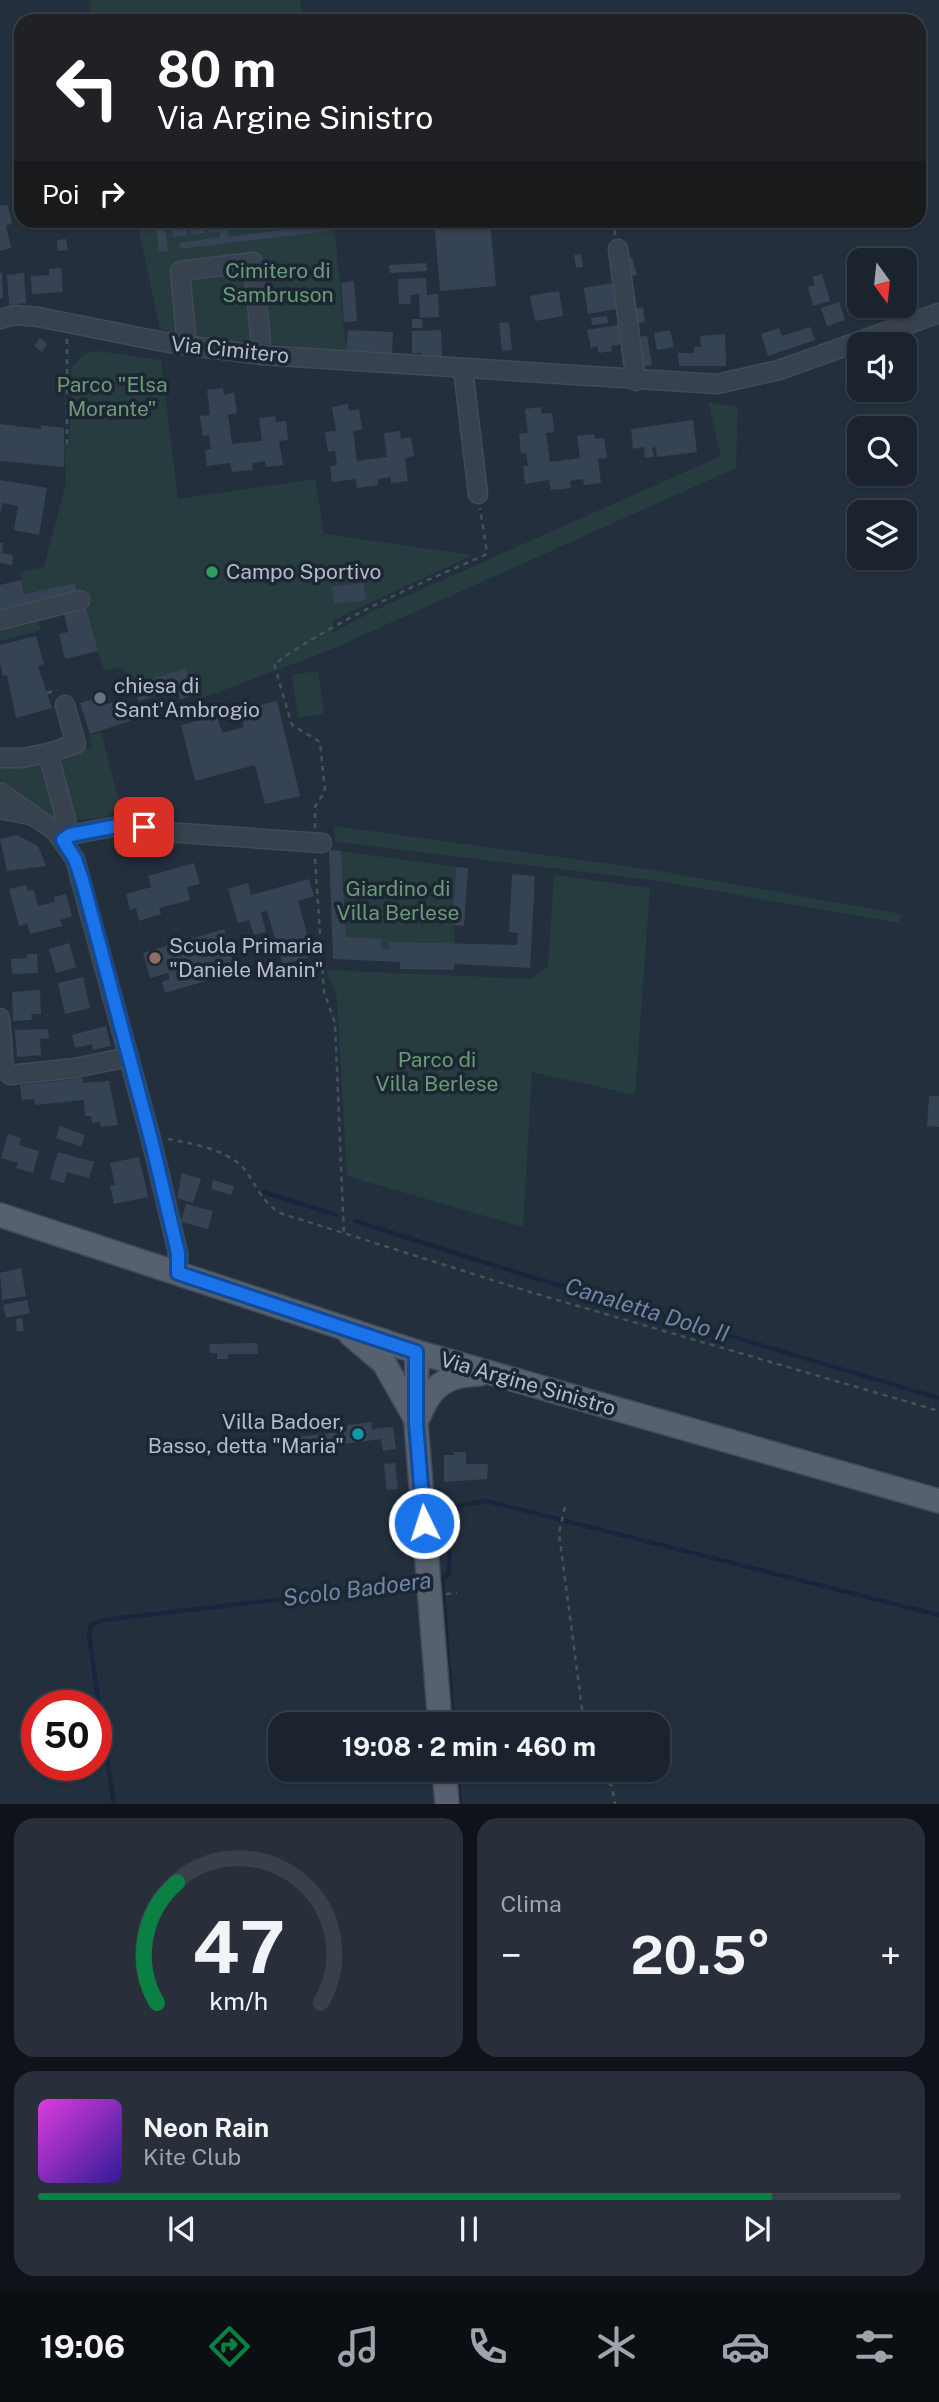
<!DOCTYPE html>
<html lang="it">
<meta charset="utf-8">
<style>
:root{--surface:#1b232e;--page:#282f3a;--text:#f1f3f6;--muted:#a0a4aa;--line:#39404a;--accent:#0b8043}
body{margin:0;font-family:"Public Sans",sans-serif;background:var(--page);color:var(--text);height:100vh;display:flex;flex-direction:column;font-size:26px;white-space:nowrap}
*{box-sizing:border-box;margin:0}
p{font-size:23px;color:var(--muted)}
.icon{flex:none;width:38px;height:38px;fill:none;stroke:currentColor;stroke-width:2;stroke-linecap:round;stroke-linejoin:round}
.map{position:relative;height:1804px;overflow:hidden}
.side{display:flex;flex-direction:column;gap:14px;padding:14px;background:#0f1319;flex:1}
.side>*{flex:none}
.banner{position:absolute;left:14px;top:14px;width:912px;height:214px;border-radius:21px;box-shadow:0 2px 5px #0004,0 0 0 2px var(--line);background:#202124;color:#fff;overflow:hidden}
.needle{width:46px;rotate:165deg}
.tools{position:absolute;left:847px;top:248px;display:grid;gap:14px}
.tools a{display:grid;place-items:center;width:70px;height:70px;border-radius:14px;background:var(--surface);box-shadow:0 2px 5px #0004,0 0 0 2px var(--line);font-size:35px}
.speed{position:absolute;left:21px;top:1690px;display:flex;gap:14px;font-size:35px;font-weight:700;text-align:center}
.speed>*{display:grid;place-content:center;width:91px;height:91px;border-radius:50%;background:var(--surface);box-shadow:0 2px 5px #0004,0 0 0 2px var(--line);line-height:1}
.speed .limit{border:10px solid #d22;background:#fff;color:#111}
.pin{position:absolute;display:grid;place-items:center;width:60px;height:60px;color:#fff;margin:-30px;border-radius:14px;box-shadow:0 4px 10px #0006}
.me{position:absolute;width:77px;margin:-38px;rotate:356deg;stroke-linejoin:round;filter:drop-shadow(0 0 5px #0008)}
.turn{display:flex;align-items:center;gap:24px;height:147px;padding:0 28px;font-size:32px}
.turn .icon{width:91px;height:91px;stroke-width:2.5}
.turn b{display:block;font-size:49px;line-height:60px}
.then{display:flex;align-items:center;height:66px;padding:0 28px;background:#0003;gap:14px;font-size:26px}
.big{font-size:52px;font-weight:700;line-height:1.1}
.side .widget{flex:1;display:flex;flex-direction:column;justify-content:center;gap:10px;min-width:0;padding:0 24px;border-radius:21px;background:var(--page)}
.side .dial{align-items:center;gap:0}
.dial svg{height:182px;overflow:visible;fill:none;stroke:var(--line);stroke-width:7;stroke-linecap:round;text-anchor:middle}
.dial text{fill:var(--text);stroke:none}
.song{display:flex;align-items:center;gap:21px}
.cover{width:84px;height:84px;border-radius:10px;background:linear-gradient(135deg,hsl(300 70% 55%),hsl(250 70% 35%))}
.played{height:7px;border-radius:4px;background:linear-gradient(90deg,var(--accent) 85%,var(--line) 85%)}
.keys{display:flex;justify-content:space-around;direction:ltr}
.heat{display:flex;justify-content:space-between;align-items:center;font-size:38px;direction:ltr}
.side .tiles{flex:1;display:grid;gap:14px;grid-template-columns:1fr 1fr}
.widget:last-child{grid-column:span 2}
.trip{position:absolute;left:268px;top:1712px;width:402px;height:70px;border-radius:21px;background:var(--surface);box-shadow:0 2px 5px #0004,0 0 0 2px var(--line);font-weight:700;line-height:70px;text-align:center}
.tab-bar{display:flex;height:112px;justify-content:space-around;align-items:center;background:#0b0e12;color:var(--muted)}
.tab-bar .icon{width:49px;height:49px}
.tab-bar .selected{color:var(--accent)}
.tab-bar b{font-size:32px;color:var(--text)}
.map>svg:first-child{display:block}
</style>
<div class="map">
<svg width="939" height="1804" viewBox="0 0 939 1804">
<rect width="100%" height="100%" fill="#242f3e"/>
<!-- green -->
<g fill="#263c3f">
<polygon points="99,0 300,0 303,21 93,21 89,1"/>
<polygon points="137,221 334,221 346,351 161,334"/>
<polygon points="98,351 161,360 178,499 315,479 324,534 473,555 333,620 332,633 373,611 721,456 708,402 738,407 736,468 330,650 197,700 186,668 129,687 123,668 104,670 75,583 24,594 20,572 44,567 66,483 64,444 69,443 72,367 84,354"/>
<polygon points="37,618 41,630 0,641 0,628"/>
<polygon points="318,671 324,714 298,718 292,675"/>
<path d="M 101,732 L 121,809 C 104,820 89,820 70,819 L 57,760 L 59,756 L 92,747 L 89,735 Z"/>
<polygon points="35,761 42,762 61,818 54,818 0,779 0,769"/>
<polygon points="334,826 654,870 901,914 900,923 651,880 338,842 335,841"/>
<polygon points="341,851 456,867 452,925 455,928 454,944 389,942 389,949 381,948 382,940 346,937"/>
<polygon points="554,875 650,888 635,1095 532,1072 523,1227 347,1176 337,998 326,970 532,979 548,966"/>
</g>
<g fill="none" stroke-linecap="round" stroke-linejoin="round">
<!-- stream -->
<g stroke="#17263c" stroke-width="4.5">
<polyline points="264,1192 336,1215"/>
<polyline points="355,1221 521,1274 939,1398"/>
<polyline points="442,1579 453,1724"/>
<polyline points="434,1581 447,1576 449,1570 450,1514 462,1505 486,1501 939,1615"/>
<polyline points="457,1769 460,1804"/>
<polyline points="114,1804 89,1637 91,1625 103,1620 422,1583"/>
</g>
</g>
<!-- building -->
<g fill="#364354">
<polygon points="8,205 12,224 6,225 11,248 0,251 0,206"/>
<polygon points="155,220 164,220 168,251 159,252"/>
<polygon points="182,220 188,235 173,237 171,221"/>
<polygon points="192,220 204,220 205,233 191,235"/>
<polygon points="208,220 226,220 228,237 327,224 326,220 334,220 335,230 180,249 179,243 220,237 220,232 209,233"/>
<polygon points="434,220 490,220 496,286 440,291"/>
<polygon points="66,239 68,250 58,251 57,240"/>
<polygon points="581,254 583,267 576,268 574,255"/>
<polygon points="632,257 637,275 627,277 622,259"/>
<polygon points="426,263 427,271 390,273 389,265"/>
<polygon points="61,268 63,292 32,294 31,276 49,275 49,269"/>
<polygon points="0,273 2,273 3,298 0,298"/>
<polygon points="24,273 26,303 9,305 7,275"/>
<polygon points="822,274 830,301 813,306 808,287 815,285 812,277"/>
<polygon points="426,278 427,295 438,294 439,317 420,318 419,294 410,295 411,304 399,304 398,279"/>
<polygon points="354,281 357,321 344,322 341,283"/>
<polygon points="612,283 616,309 588,314 584,288"/>
<polygon points="559,291 563,316 535,321 530,296"/>
<polygon points="839,302 845,320 827,326 821,308"/>
<polygon points="643,307 645,322 635,324 632,310"/>
<polygon points="607,316 608,323 592,325 591,318"/>
<polygon points="412,319 422,319 423,328 412,328"/>
<polygon points="509,322 512,350 502,351 499,323"/>
<polygon points="618,325 621,344 611,346 612,351 599,353 597,346 591,348 587,330"/>
<polygon points="810,327 815,340 768,356 761,334 779,328 782,336"/>
<polygon points="348,330 393,332 392,354 346,351"/>
<polygon points="441,330 442,357 422,358 422,353 412,353 412,331"/>
<polygon points="670,330 674,347 657,350 654,333"/>
<polygon points="725,334 726,366 679,366 678,353 694,353 694,347 701,347 700,336"/>
<polygon points="647,336 652,365 641,367 637,337"/>
<polygon points="40,338 47,344 42,352 34,346"/>
<polygon points="223,388 224,395 234,393 237,413 228,415 232,444 262,441 259,418 275,416 276,422 286,421 288,440 279,441 283,465 266,467 265,461 252,463 253,470 232,472 230,463 207,466 205,450 211,449 209,435 203,436 200,416 210,415 207,390"/>
<polygon points="348,404 349,411 359,409 362,429 353,431 357,461 387,457 384,433 400,431 401,439 411,437 414,456 405,458 408,481 391,483 391,477 378,479 378,485 357,488 356,479 332,482 330,466 337,465 335,451 328,452 325,432 336,431 332,407"/>
<polygon points="541,407 542,414 552,413 554,432 546,433 550,462 580,458 577,436 594,434 595,439 604,438 607,458 598,459 601,483 584,485 583,479 570,481 571,488 551,490 549,480 525,484 523,466 528,466 526,453 521,454 519,434 528,433 525,409"/>
<polygon points="693,420 697,452 657,457 656,447 652,448 654,457 645,458 644,447 633,449 631,429"/>
<polygon points="0,424 41,429 41,425 64,428 64,467 0,461"/>
<polygon points="0,480 47,488 39,535 14,530 18,506 3,503 0,513"/>
<polygon points="0,543 3,543 2,553 13,555 12,565 0,563"/>
<polygon points="21,580 24,594 75,583 77,594 0,614 0,585"/>
<polygon points="363,583 366,600 334,604 332,587"/>
<polygon points="86,608 98,651 65,659 59,634 68,632 64,613"/>
<polygon points="36,636 44,664 38,666 52,708 16,718 7,675 3,676 0,663 0,645"/>
<polygon points="186,668 195,695 180,700 177,689 139,701 133,685"/>
<polygon points="100,697 103,705 115,702 118,711 138,705 142,717 90,734 80,703"/>
<polygon points="277,701 300,796 265,804 255,765 195,781 181,725 217,716 222,733 244,727 240,710"/>
<polygon points="17,835 38,846 46,866 7,871 0,839"/>
<polygon points="329,850 341,851 346,937 382,939 381,948 389,949 389,942 517,945 518,933 509,932 512,874 535,876 530,968 455,964 453,970 400,969 400,962 333,959"/>
<polygon points="194,863 200,884 187,887 190,900 159,908 161,914 139,921 136,908 130,910 126,894 151,887 148,876"/>
<polygon points="456,867 468,868 464,926 452,925"/>
<polygon points="309,879 314,896 298,901 313,956 283,965 267,911 261,912 266,932 254,935 249,920 238,923 228,889 248,883 251,895"/>
<polygon points="26,885 28,891 34,890 38,906 55,902 54,897 66,894 72,916 60,920 62,926 30,934 27,924 19,926 9,889"/>
<polygon points="224,929 236,972 165,993 162,982 170,979 168,973 150,978 143,953"/>
<polygon points="69,943 76,967 56,973 49,949"/>
<polygon points="27,954 37,954 38,973 12,974 11,959 27,958"/>
<polygon points="83,977 90,1008 65,1014 58,983"/>
<polygon points="40,990 41,1014 31,1014 32,1020 13,1021 12,992"/>
<polygon points="106,1026 111,1046 93,1050 92,1044 75,1048 72,1035"/>
<polygon points="48,1029 49,1038 40,1039 41,1055 17,1057 15,1030"/>
<polygon points="83,1078 83,1083 109,1081 118,1125 101,1127 100,1122 92,1123 91,1116 85,1116 84,1100 35,1105 34,1099 22,1100 20,1085"/>
<polygon points="929,1096 939,1096 939,1127 927,1126"/>
<polygon points="60,1126 85,1135 81,1147 56,1138"/>
<polygon points="8,1134 21,1138 19,1145 39,1151 33,1173 16,1168 18,1163 1,1158"/>
<polygon points="58,1152 94,1162 89,1178 67,1172 64,1183 50,1179"/>
<polygon points="139,1157 148,1197 114,1204 110,1186 115,1185 110,1163"/>
<polygon points="182,1173 201,1179 193,1203 177,1198"/>
<polygon points="213,1180 234,1186 231,1195 211,1189"/>
<polygon points="186,1204 213,1211 208,1229 181,1222"/>
<polygon points="21,1268 26,1296 2,1300 0,1273"/>
<polygon points="27,1300 30,1313 6,1318 3,1305"/>
<polygon points="22,1318 24,1331 17,1332 16,1319"/>
<polygon points="257,1343 258,1354 228,1354 228,1359 217,1359 217,1353 210,1353 209,1344"/>
<polygon points="371,1422 372,1429 393,1427 396,1449 383,1451 381,1439 298,1450 297,1437 347,1431 347,1425"/>
<polygon points="454,1452 466,1452 466,1464 488,1464 487,1479 444,1482 444,1455 454,1455"/>
<polygon points="395,1463 398,1489 387,1490 384,1464"/>
</g>
<g fill="none" stroke-linecap="round" stroke-linejoin="round">
<!-- minor casing -->
<g stroke="#414a57" stroke-width="21">
<g id="minor">
<polyline points="618,249 636,381"/>
<polyline points="0,319 15,315 38,317 169,343 262,355 717,384 779,370 939,313"/>
<polyline points="187,346 180,271 253,262 262,355"/>
<polyline points="463,369 478,494"/>
<polyline points="0,620 80,600"/>
<polyline points="48,753 76,744 65,705"/>
<polyline points="0,758 22,758 48,753 66,820"/>
<polyline points="0,792 55,831 75,859 152,1143 178,1253 178,1273"/>
<polyline points="0,809 30,815"/>
<polyline points="63,840 70,835 128,824 166,832 322,843"/>
<polyline points="0,1018 4,1068 10,1075 75,1068 129,1057"/>
</g>
</g>
<!-- major casing -->
<g stroke="#414a57" stroke-width="26">
<g id="major">
<polyline points="0,1215 417,1352 939,1501"/>
<polyline points="350,1334 384,1363 414,1416"/>
<polyline points="417,1352 416,1423 440,1724"/>
<path d="M 419,1416 C 431,1386 445,1375 479,1374"/>
<polyline points="444,1769 447,1804"/>
</g>
</g>
<!-- path -->
<g stroke="#3f5557" stroke-width="2.5" stroke-dasharray="5 5" stroke-linecap="butt">
<polyline points="613,220 615,235"/>
<polyline points="67,444 67,339"/>
<polyline points="47,693 57,690"/>
<path d="M 315,828 L 315,807 L 325,791 L 320,742 L 292,725 L 274,664 C 340,618 411,587 485,555 L 487,553 L 480,508"/>
<polyline points="315,859 324,992 335,1023 344,1235"/>
<path d="M 168,1139 C 191,1143 230,1150 245,1170 C 257,1186 261,1201 280,1213 L 530,1292 L 939,1411"/>
<polyline points="565,1507 559,1533 584,1724"/>
<polyline points="446,1594 457,1593"/>
<polyline points="594,1769 612,1786 615,1804"/>
</g>
<!-- minor -->
<use href="#minor" stroke="#38414e" stroke-width="18"/>
<!-- major -->
<use href="#major" stroke="#56606e" stroke-width="23"/>
</g>
<g fill="none" stroke-linecap="round" stroke-linejoin="round">
<!-- route casing -->
<g stroke="#114b97" stroke-width="18">
<polyline id="route" points="144,827 128,824 70,835 63,840 75,859 83,883 152,1143 178,1253 178,1273 416,1352 416,1423 424,1523"/>
</g>
<!-- route -->
<use href="#route" stroke="#1a73e8" stroke-width="12"/>
</g>
<!-- markers -->
<circle fill="#2e9e5b" stroke="#1d2633" stroke-width="2.5" cx="212" cy="572" r="7"/>
<circle fill="#6b7280" stroke="#1d2633" stroke-width="2.5" cx="100" cy="698" r="7"/>
<circle fill="#8d6e63" stroke="#1d2633" stroke-width="2.5" cx="155" cy="958" r="7"/>
<circle fill="#0f9aa8" stroke="#1d2633" stroke-width="2.5" cx="358" cy="1434" r="7"/>
<g text-anchor="middle" stroke-width="7" stroke-linejoin="round" paint-order="stroke">
<!-- park labels -->
<g font-size="21" fill="#6b9a76" stroke="#1d2633">
<text x="278" y="278">Cimitero di<tspan x="278" dy="24">Sambruson</tspan></text>
<text x="112" y="392">Parco "Elsa<tspan x="112" dy="24">Morante"</tspan></text>
<text x="398" y="896">Giardino di<tspan x="398" dy="24">Villa Berlese</tspan></text>
<text x="437" y="1067">Parco di<tspan x="437" dy="24">Villa Berlese</tspan></text>
</g>
<!-- street labels -->
<g font-size="21" fill="#b4bcc9" stroke="#1d2633">
<text transform="translate(230 350) rotate(6)" y="7">Via Cimitero</text>
<text transform="translate(528 1384) rotate(16)" y="7">Via Argine Sinistro</text>
</g>
<!-- poi labels -->
<g font-size="21" fill="#b4bcc9" stroke="#1d2633" text-anchor="start">
<text x="226" y="579">Campo Sportivo</text>
<text x="114" y="693">chiesa di<tspan x="114" dy="24">Sant'Ambrogio</tspan></text>
<text x="169" y="953">Scuola Primaria<tspan x="169" dy="24">"Daniele Manin"</tspan></text>
<text x="344" y="1429" text-anchor="end">Villa Badoer,<tspan x="344" dy="24">Basso, detta "Maria"</tspan></text>
</g>
<!-- water labels -->
<g font-size="23" font-style="italic" fill="#6d86a8" stroke="#1d2633">
<text transform="translate(647 1310) rotate(17)" y="8">Canaletta Dolo II</text>
<text transform="translate(357 1589) rotate(-7)" y="8">Scolo Badoera</text>
</g>
</g>
</svg>
<div class="tools">
<a><svg class="needle" viewBox="-14 -14 28 28"><path d="M0-13l5 13h-10z" fill="#e53935"/><path d="M0 13l5-13h-10z" fill="#a0a4aa"/></svg></a>
<a><svg class="icon" aria-label="sound" viewBox="0 0 24 24"><path d="M4 9h4l5-4v14l-5-4H4zM17 9q2 3 0 6"/></svg></a>
<a><svg class="icon" aria-label="search" viewBox="0 0 24 24"><circle cx="10" cy="10" r="6"/><path d="M15 15l6 6"/></svg></a>
<a><svg class="icon" aria-label="layers" viewBox="0 0 24 24"><path d="M12 4l9 5-9 5-9-5zM3 14l9 5 9-5"/></svg></a>
</div>
<div class="speed"><div class="limit">50</div></div>
<div class="pin" style="left:144px;top:827px;background:#d93025"><svg class="icon" aria-label="arrive" viewBox="0 0 24 24"><path d="M6 21V4h12l-3 4 3 4H6"/></svg></div>
<svg class="me" style="left:424px;top:1523px" viewBox="-20 -20 40 40"><circle r="17" fill="#1a73e8" stroke="#fff" stroke-width="3"/><path d="M0-11L8 9 0 5-8 9z" fill="#fff"/></svg>
<div class="trip">19:08 · 2 min · 460 m</div>
<div class="banner">
<div class="turn"><svg class="icon" aria-label="left" viewBox="0 0 24 24"><path d="M17 20v-9H6M10 6l-5 5 5 5"/></svg><div><b>80 m</b>Via Argine Sinistro</div></div>
<div class="then">Poi<svg class="icon" aria-label="right" viewBox="0 0 24 24"><path d="M7 20v-9h11M14 6l5 5-5 5"/></svg></div>
</div>
</div>
<section class="side">
<div class="tiles">
<div class="widget dial"><svg viewBox="0 0 100 80">
<path d="M14 69A42 42 0 1 1 86 69"/>
<path d="M14 69A42 42 0 0 1 23 16" stroke="#0b8043"/>
<text x="50" y="56" font-size="32" font-weight="700">47</text>
<text x="50" y="72" font-size="11">km/h</text>
</svg></div>
<div class="widget"><p>Clima</p>
<div class="heat"><a>−</a><b class="big">20.5°</b><a>+</a></div>
</div>
<div class="widget">
<div class="song"><i class="cover"></i><div><b>Neon Rain</b><p>Kite Club</p></div></div>
<div class="played"></div>
<div class="keys"><svg class="icon" aria-label="previous" viewBox="0 0 24 24"><path d="M18 5L8 12l10 7zM5 5v14"/></svg><svg class="icon" aria-label="pause" viewBox="0 0 24 24"><path d="M8 5v14M16 5v14"/></svg><svg class="icon" aria-label="next" viewBox="0 0 24 24"><path d="M6 5l10 7-10 7zM19 5v14"/></svg></div>
</div>
</div>
</section>
<nav class="tab-bar">
<b>19:06</b>
<svg class="icon selected" aria-label="directions" viewBox="0 0 24 24"><path d="M12 3l9 9-9 9-9-9zM9 14v-3h6M13 9l2 2-2 2"/></svg>
<svg class="icon" aria-label="music" viewBox="0 0 24 24"><path d="M9 18V5l10-2v13"/><circle cx="6" cy="18" r="3"/><circle cx="16" cy="16" r="3"/></svg>
<svg class="icon" aria-label="phone" viewBox="0 0 24 24"><path d="M5 4h4l2 5-3 2q2 4 5 5l2-3 5 2v4C11 20 4 13 5 4z"/></svg>
<svg class="icon" aria-label="climate" viewBox="0 0 24 24"><path d="M12 3v18M4 7l16 10M4 17L20 7"/></svg>
<svg class="icon" aria-label="car" viewBox="0 0 24 24"><path d="M5 17H2v-5l4-1 3-4h7l3 4 3 1v5h-3M9 17h6M6 11h13"/><circle cx="7" cy="17" r="2"/><circle cx="17" cy="17" r="2"/></svg>
<svg class="icon" aria-label="filters" viewBox="0 0 24 24"><path d="M4 7h16M4 17h16"/><circle cx="9" cy="7" r="2"/><circle cx="15" cy="17" r="2"/></svg>
</nav>
